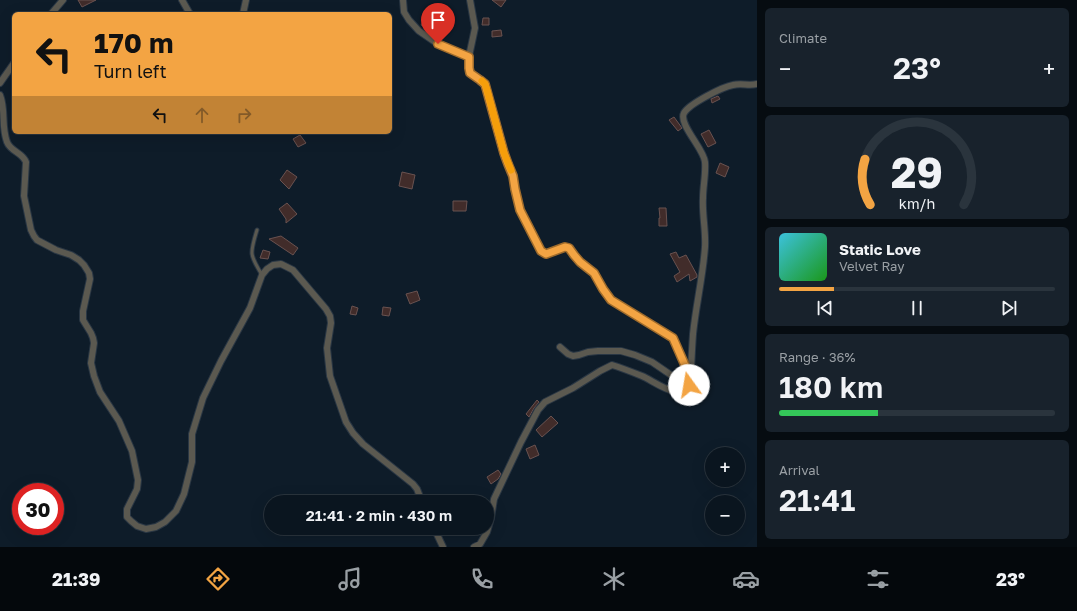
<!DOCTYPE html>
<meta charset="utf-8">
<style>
:root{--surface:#0a151f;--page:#18222c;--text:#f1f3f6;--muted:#999fa4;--line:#2a343d;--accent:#f3a443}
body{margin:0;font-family:"Golos Text",sans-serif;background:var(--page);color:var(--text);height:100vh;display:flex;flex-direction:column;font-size:15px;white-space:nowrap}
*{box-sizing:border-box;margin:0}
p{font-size:13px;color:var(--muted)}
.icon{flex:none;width:22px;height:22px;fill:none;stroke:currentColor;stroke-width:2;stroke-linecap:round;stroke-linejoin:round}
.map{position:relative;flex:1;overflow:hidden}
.panel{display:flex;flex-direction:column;gap:8px;padding:8px;background:#060c11;width:320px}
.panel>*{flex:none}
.top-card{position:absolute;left:12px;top:12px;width:380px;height:122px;border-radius:6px;box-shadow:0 4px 16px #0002,0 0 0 1px var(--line);background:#f3a443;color:#111;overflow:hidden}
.fabs{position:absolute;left:705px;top:447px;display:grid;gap:8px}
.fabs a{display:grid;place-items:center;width:40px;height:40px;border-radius:50%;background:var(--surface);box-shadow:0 4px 16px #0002,0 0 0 1px var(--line);font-size:20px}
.speed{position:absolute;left:12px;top:483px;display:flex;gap:8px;font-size:20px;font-weight:700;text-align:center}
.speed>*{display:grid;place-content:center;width:52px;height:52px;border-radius:50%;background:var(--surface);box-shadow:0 4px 16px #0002,0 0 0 1px var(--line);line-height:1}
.speed .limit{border:6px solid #d22;background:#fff;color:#111}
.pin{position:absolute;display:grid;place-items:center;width:34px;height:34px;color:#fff;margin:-41px -17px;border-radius:50% 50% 50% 0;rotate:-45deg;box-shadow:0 0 4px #0007}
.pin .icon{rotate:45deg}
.me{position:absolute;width:44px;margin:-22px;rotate:347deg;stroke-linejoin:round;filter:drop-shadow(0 0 3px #0008)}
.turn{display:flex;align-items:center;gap:14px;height:84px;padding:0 16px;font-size:18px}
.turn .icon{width:52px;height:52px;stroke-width:2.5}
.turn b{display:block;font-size:28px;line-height:34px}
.lanes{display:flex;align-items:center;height:38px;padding:0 16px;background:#0003;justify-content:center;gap:20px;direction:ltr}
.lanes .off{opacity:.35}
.big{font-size:30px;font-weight:600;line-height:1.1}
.panel .widget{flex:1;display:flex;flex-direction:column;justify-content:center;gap:6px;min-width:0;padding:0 14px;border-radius:6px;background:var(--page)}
.panel .dial{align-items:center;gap:0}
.dial svg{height:104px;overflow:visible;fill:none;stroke:var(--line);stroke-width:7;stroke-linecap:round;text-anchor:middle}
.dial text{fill:var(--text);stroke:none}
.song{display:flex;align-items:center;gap:12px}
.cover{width:48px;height:48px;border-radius:6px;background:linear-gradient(135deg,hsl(190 70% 55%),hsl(120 70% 35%))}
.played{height:4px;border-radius:2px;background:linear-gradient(90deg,var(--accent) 20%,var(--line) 20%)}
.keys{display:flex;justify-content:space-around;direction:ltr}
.heat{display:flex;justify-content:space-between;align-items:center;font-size:22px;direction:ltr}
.charge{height:6px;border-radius:3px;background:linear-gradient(90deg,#34c759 36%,var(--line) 0)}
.trip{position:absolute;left:264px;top:495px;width:230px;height:40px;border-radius:20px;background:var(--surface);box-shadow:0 4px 16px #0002,0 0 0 1px var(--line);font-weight:600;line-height:40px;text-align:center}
.tabs{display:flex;height:64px;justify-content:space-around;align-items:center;background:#04080c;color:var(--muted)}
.tabs .icon{width:28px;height:28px}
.tabs .on{color:var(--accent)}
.tabs b{font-size:18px;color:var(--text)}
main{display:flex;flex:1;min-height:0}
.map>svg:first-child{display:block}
</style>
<main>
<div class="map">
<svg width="757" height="547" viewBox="0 0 757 547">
<rect width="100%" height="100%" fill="#0e1c29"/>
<!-- building -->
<g fill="#412c2a" stroke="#695250">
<polygon points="78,0 96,0 82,7"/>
<polygon points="492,0 506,0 501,7"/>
<polygon points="483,18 489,18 489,25 482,25"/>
<polygon points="425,19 432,23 428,29 421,25"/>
<polygon points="501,30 502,36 492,37 492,31"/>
<polygon points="718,96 720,99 712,103 711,99"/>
<polygon points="674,117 682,128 678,131 669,120"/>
<polygon points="709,130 716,143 708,147 701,134"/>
<polygon points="300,135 306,143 298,147 293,139"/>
<polygon points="720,163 729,167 725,177 716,173"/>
<polygon points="287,170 297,177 289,189 280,180"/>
<polygon points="402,172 415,175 412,189 399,186"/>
<polygon points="453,201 467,201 466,211 453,211"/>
<polygon points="287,203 297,214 286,223 286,219 279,209"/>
<polygon points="659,208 666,208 667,226 659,226 659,218 660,218"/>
<polygon points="281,236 298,248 293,255 269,239"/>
<polygon points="263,250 270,252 268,259 260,258"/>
<polygon points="676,252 679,258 686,255 697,275 697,277 690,281 689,274 677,282 674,276 680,272 670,254"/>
<polygon points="417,291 420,300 410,304 406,294"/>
<polygon points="352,306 358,308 356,315 350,314"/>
<polygon points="383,307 391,308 389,316 382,315"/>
<polygon points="537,400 539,402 534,408 529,417 526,414"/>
<polygon points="551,416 558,423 542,437 536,430"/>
<polygon points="535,445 539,455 530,459 526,449"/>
<polygon points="498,470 501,474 498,479 491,484 487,477"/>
</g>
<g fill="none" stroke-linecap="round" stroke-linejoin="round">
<!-- lane casing -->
<g stroke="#2a3744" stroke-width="5">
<path id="lane" d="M 257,230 C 250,253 249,254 262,275"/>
</g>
<!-- street casing -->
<g stroke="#2a3744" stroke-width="8">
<g id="street">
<polyline points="182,0 190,14"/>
<polyline points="403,0 404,12 409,20 419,31 438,44 469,57"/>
<polyline points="470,0 475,28 468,61 470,73 480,79 485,84 504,153 508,164 513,175 515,189 520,210 541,251 545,254 565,247 569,248 574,255 586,268 594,273 603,289 611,300 673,338 690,378"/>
<polyline points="51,14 63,0"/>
<polyline points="243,14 246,0"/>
<polyline points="0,83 14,63"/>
<path d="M 0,95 C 6,110 1,126 7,142 C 11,152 22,152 26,162 L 24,196 L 31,230 L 34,236 L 37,240 L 56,250 L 71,255 L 79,260 L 84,265 L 89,273 L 90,279 L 83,311 L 83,320 L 91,333 L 93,338 L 94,343 L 91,363 L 94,376 L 100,392 L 119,421 L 132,451 L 138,480 L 137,489 L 127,509 L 127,517 L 131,521 L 137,526 L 146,529 L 156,527 L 165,522 L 176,511 L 184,494 L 192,462 L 192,434 L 203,398 L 221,361 L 250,308 L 262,275 L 267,269 L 273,265 L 281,264 L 293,270 L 326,309 L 330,316 L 331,323 L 327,348 L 330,376 L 346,422 L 353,433 L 363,444 L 413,484 L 417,489 L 422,502"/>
<polyline points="560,347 568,354 573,356 579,355 588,352 598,351 621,351 635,355 652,362 671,375 678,382 682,391"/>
<polyline points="434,528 443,547"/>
<path d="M 474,547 L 480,544 L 487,532 L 491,518 L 494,499 L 521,442 L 538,410 L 545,402 L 573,388 L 600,371 L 612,365 C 622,368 632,372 642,376 C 656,382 684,406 691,379 C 691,364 692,349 693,334 C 696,305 703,276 705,247 C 706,231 702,214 703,198 C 703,186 706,174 705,162 C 704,149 678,124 684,113 C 689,104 722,87 733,85 C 741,83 749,86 757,84"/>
</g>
</g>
<!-- lane -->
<use href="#lane" stroke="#5b5950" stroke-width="3"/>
<!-- street -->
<use href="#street" stroke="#5b5950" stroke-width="6"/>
</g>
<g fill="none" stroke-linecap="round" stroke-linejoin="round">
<!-- route casing -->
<g stroke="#9e6b2c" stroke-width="10">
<polyline id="route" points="438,44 469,57 469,68 470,73 480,80 485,84 504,153 508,164 513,176 515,189 520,210 541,251 546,254 565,247 569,248 574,255 580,262 594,273 603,289 611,300 673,338 691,379 689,385"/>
</g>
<!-- route -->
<use href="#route" stroke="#f3a443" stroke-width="7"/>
<!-- slow -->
<polyline stroke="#f59e0b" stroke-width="7" points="482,81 485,84 487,90 504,153 511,170"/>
</g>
</svg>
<div class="fabs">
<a>+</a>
<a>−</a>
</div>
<div class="speed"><div class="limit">30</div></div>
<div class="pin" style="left:438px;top:44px;background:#d93025"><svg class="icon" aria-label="arrive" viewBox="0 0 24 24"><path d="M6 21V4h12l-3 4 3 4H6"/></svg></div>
<svg class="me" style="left:689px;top:385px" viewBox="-20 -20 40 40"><circle r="19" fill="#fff"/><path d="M0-13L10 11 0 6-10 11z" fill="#f3a443"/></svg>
<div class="trip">21:41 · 2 min · 430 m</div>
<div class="top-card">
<div class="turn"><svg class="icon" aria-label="left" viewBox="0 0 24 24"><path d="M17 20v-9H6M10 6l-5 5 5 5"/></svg><div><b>170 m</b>Turn left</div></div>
<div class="lanes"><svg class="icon" aria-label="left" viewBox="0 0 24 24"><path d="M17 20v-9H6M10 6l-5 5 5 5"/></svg><svg class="icon off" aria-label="ahead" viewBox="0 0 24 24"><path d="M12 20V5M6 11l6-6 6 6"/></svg><svg class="icon off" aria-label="right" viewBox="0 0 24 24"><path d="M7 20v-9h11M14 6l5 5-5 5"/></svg></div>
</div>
</div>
<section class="panel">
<div class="widget"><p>Climate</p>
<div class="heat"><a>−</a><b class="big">23°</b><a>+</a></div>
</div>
<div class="widget dial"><svg viewBox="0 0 100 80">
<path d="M14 69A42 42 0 1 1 86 69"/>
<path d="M14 69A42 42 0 0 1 10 34" stroke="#f3a443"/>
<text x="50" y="56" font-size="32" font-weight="700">29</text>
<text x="50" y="72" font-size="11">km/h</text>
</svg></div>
<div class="widget">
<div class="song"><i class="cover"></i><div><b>Static Love</b><p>Velvet Ray</p></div></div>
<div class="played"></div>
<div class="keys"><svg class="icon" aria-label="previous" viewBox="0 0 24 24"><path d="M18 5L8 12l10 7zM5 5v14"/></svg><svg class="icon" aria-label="pause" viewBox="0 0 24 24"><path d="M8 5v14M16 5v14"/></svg><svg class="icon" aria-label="next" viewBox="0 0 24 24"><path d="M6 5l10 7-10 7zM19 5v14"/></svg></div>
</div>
<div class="widget"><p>Range · 36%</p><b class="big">180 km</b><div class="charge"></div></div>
<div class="widget"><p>Arrival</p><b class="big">21:41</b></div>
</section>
</main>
<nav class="tabs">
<b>21:39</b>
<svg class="icon on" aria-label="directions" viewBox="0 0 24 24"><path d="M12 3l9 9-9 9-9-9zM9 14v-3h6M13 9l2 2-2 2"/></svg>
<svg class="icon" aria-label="music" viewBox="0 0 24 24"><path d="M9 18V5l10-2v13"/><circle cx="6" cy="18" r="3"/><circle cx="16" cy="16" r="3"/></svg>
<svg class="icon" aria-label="phone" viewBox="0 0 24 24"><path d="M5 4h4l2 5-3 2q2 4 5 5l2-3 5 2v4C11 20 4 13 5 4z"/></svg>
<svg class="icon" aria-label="climate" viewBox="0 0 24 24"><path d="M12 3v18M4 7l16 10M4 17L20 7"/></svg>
<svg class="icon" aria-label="car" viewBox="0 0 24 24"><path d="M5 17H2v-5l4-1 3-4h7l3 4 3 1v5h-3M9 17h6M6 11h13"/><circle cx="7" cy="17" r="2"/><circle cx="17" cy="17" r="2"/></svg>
<svg class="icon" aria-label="filters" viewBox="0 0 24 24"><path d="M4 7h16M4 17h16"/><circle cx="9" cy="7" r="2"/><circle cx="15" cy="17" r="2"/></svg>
<b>23°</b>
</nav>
